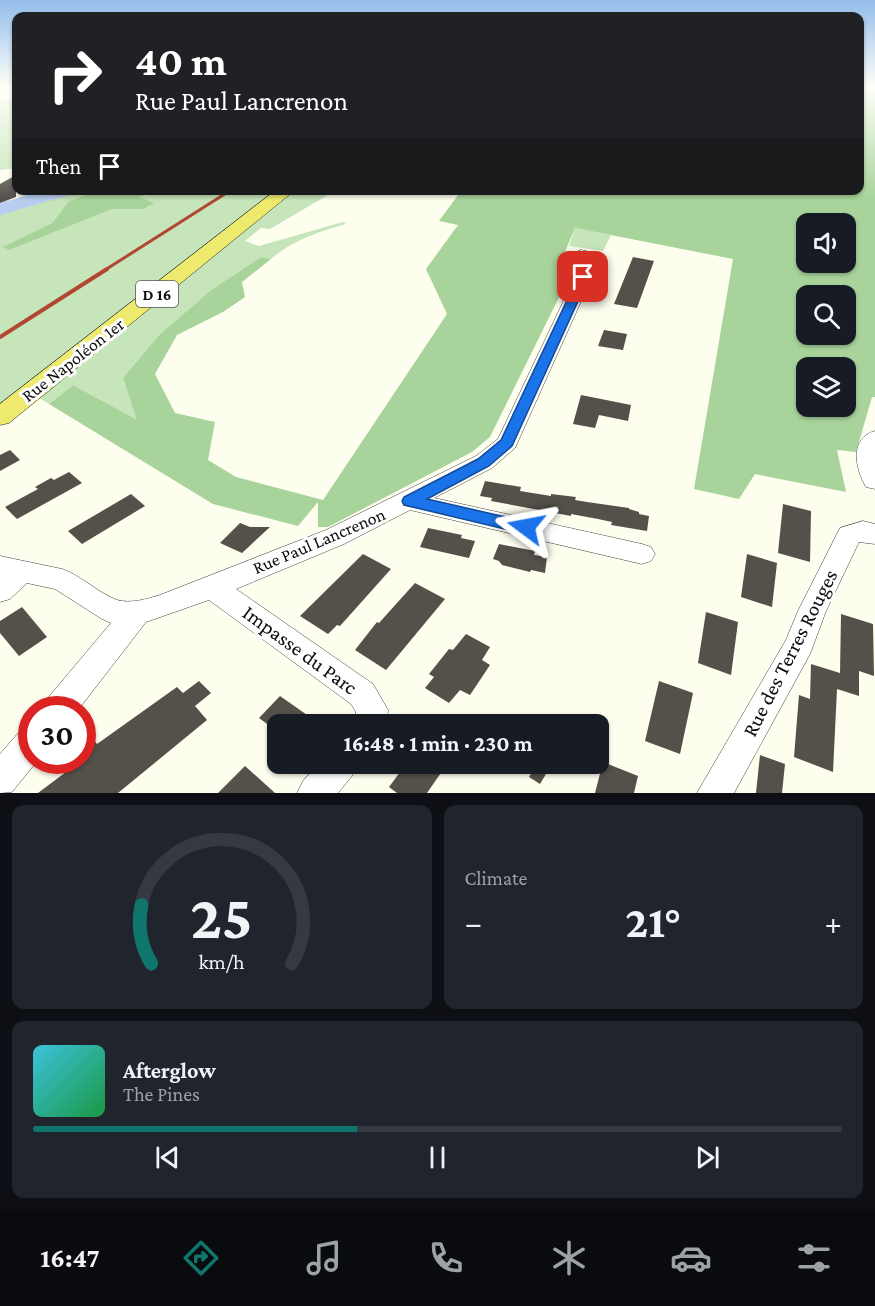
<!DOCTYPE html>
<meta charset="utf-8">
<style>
:root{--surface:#171b24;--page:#20242c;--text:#f1f3f6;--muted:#9ea1a6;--line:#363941;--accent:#0f766e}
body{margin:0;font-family:"Crimson Pro",serif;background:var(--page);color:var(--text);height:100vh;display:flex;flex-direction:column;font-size:22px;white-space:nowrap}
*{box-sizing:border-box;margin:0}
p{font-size:20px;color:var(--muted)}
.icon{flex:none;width:33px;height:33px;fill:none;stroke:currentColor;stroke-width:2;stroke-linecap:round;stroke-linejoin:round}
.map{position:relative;height:793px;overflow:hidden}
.drawer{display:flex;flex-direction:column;gap:12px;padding:12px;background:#0d0f14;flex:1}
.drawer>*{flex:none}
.banner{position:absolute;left:12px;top:12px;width:852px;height:183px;border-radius:12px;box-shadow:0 2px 4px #0004;background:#202124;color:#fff;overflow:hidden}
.buttons{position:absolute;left:796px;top:213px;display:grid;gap:12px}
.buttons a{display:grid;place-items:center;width:60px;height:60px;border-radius:12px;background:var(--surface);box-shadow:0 2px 4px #0004;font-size:30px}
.speed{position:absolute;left:18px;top:696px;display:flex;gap:12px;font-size:30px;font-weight:700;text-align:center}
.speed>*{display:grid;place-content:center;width:78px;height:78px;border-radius:50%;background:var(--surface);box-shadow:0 2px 4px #0004;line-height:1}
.speed .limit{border:9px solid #d22;background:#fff;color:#111}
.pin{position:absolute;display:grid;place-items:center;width:51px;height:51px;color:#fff;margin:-26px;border-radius:12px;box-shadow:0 3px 9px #0006}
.me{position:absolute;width:66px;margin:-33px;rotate:283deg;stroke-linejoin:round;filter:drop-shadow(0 0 4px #0008)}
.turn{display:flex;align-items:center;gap:21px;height:126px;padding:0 24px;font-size:27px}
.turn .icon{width:78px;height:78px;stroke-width:2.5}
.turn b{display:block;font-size:42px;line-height:51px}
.then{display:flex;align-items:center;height:57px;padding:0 24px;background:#0003;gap:12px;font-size:22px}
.big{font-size:45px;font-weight:700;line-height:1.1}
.drawer .card{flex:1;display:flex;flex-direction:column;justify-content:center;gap:9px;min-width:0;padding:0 21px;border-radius:12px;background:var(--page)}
.drawer .dial{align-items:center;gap:0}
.dial svg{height:156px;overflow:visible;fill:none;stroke:var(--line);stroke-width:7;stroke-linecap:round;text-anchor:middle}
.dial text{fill:var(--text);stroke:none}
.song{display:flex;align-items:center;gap:18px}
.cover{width:72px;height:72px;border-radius:9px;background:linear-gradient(135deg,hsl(190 70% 55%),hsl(140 70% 35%))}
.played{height:6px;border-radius:3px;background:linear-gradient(90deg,var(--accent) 40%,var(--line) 40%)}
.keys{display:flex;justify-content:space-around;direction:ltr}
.heat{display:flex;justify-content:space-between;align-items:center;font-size:33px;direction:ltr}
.drawer .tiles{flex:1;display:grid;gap:12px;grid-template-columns:1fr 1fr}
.card:last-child{grid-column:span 2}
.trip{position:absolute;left:267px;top:714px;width:342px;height:60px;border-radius:12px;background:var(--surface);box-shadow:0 2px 4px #0004;font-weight:700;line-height:60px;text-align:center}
.tabs{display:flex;height:96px;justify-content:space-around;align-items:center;background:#090b0e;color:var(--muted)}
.tabs .icon{width:42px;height:42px}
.tabs .active{color:var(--accent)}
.tabs b{font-size:27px;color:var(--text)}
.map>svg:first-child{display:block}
</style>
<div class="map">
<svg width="875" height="793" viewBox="0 0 875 793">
<rect width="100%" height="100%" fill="#fdfeee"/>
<!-- green -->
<g fill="#c7e5ba">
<polygon points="0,100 16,100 16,168 0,170"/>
<path d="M 330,190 L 333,192 L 270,229 L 261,228 L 245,241 L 259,246 L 343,222 L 346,224 C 318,232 293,240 271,259 L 261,257 L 211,290 L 159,335 L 123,378 L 138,421 L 73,385 L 49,404 L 25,389 L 0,408 L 0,209 L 67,191 L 101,191 L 69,201 L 52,223 L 4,247 L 112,209 L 143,208 L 137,198 L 158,191 Z"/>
<polygon points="575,228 611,235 603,251 569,246"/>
</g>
<!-- forest -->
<g fill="#a8d49b" fill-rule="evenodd">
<path d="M 860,88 L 875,88 L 875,397 L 872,397 L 856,452 L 837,450 L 846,492 L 755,474 L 739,499 L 694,489 L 733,259 L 575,228 L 562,259 L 567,281 L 490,437 L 472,452 L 328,527 L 318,527 L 318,502 L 298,526 L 213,504 L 49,404 L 73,385 L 137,420 L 123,378 L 159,335 L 211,290 L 261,257 L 271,259 L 242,282 L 245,297 L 223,312 L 177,335 L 155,374 L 175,413 L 215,422 L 208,460 L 236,477 L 323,500 L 447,314 L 426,269 L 458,225 L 439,221 L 461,191 L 860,190 L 860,128 L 863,125 L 860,119 ZM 807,224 L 846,224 L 846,262 L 807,262 ZM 807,296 L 846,296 L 846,334 L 807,334 ZM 807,368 L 846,368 L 846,406 L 807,406 Z"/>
<polygon points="101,190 158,191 139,197 154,203 143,209 112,209 9,250 3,247 52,223 69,201"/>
</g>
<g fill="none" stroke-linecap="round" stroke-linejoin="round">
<!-- river -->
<polygon fill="#b7cef1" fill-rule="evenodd" points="45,190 76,190 73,194 0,215 0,203"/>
</g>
<!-- building -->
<g fill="#54504a">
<polygon points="16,175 16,197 0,203 0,184"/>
<polygon points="633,257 654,261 637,308 614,304"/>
<polygon points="604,330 627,334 623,350 598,346"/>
<polygon points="581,395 631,405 628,421 599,415 595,428 573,424"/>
<polygon points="10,450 20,460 0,471 0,455"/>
<polygon points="69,472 82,483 17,519 5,507 38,489 35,487 51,478 54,480"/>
<polygon points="485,481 521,487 520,491 551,496 551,494 576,497 575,500 587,502 629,508 629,509 639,512 639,514 649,516 647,531 611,525 612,522 598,519 571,514 571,516 491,501 492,498 480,496"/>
<polygon points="131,494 145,506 82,544 68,531"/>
<polygon points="783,504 811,511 810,562 778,553"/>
<polygon points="240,523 250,527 270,527 242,553 220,543"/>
<polygon points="428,528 462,535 461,538 475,541 469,558 420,547"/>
<polygon points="499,544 535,551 534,555 547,557 545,573 531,570 530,572 502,565 499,561 493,559"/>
<polygon points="363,554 391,569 340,626 337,625 328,634 300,616"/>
<polygon points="747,554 777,563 772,607 741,597"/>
<polygon points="415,583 445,599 386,670 355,650 377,622 379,623"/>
<polygon points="22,607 47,637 19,656 0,633 0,621"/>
<polygon points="706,612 738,622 731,675 698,663"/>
<polygon points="841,614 873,624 874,676 859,671 859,696 837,689 833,772 794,757 799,695 810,699 811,664 840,673"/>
<polygon points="466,634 490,647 482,660 490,665 470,695 460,690 449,703 425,688 434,677 429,674 449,649 453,650"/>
<polygon points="199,681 211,693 195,706 207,720 118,793 38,793 82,760 82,747 93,739 97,744 177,687 183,693"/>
<polygon points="659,681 693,693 680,754 645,741"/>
<polygon points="280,696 320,724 278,724 278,732 259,718"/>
<polygon points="760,755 785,764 782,793 756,793"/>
<polygon points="603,762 638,776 634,793 595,793"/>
<polygon points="406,764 447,764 427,793 397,793 389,787"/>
<polygon points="537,764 552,764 540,784 529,777"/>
<polygon points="245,766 275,793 218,793"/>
</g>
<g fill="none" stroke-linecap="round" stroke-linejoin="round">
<!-- minor casing -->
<g stroke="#404040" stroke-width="1">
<g id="minor">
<path d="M 581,250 L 599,254 L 601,257 L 515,448 L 492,468 L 434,498 L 642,544 L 651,547 L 655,554 L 651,561 L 642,564 L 410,510 L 344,544 L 236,589 L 373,684 L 388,710 L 387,724 L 355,724 L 356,712 L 351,704 L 209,600 L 146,622 L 78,710 L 42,710 L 47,699 L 111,623 L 102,619 L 55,589 L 27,583 L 10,599 L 0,602 L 0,556 L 62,569 C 82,576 98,593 117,600 C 131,604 147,599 160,595 L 326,530 L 476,456 L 498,439 L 583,260 L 575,258 L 573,255 Z"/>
<path d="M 875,431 L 875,489 L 866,487 C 855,468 849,438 875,431 Z"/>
<polygon points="863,521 875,524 875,544 859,542 826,611 810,654 734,793 697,793 786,640 798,611 840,528"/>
<polygon points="32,726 32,760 38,760 12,792 0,793 0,754 20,731"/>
<polygon points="318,764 357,764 352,776 338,793 297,793 303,781"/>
</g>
</g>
<!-- major casing -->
<g stroke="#1e1e1e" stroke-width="1">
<polygon id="major" points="276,190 295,190 9,423 0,425 0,404"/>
</g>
<!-- minor -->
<use href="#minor" fill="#fff" fill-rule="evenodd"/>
<!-- major -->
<use href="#major" fill="#edea6e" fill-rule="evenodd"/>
<!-- rail-far1 -->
<polyline stroke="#b14631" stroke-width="3" points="105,270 231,190"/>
<!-- rail -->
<polyline stroke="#b14631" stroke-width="4" points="0,337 107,269"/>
</g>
<!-- sky -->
<linearGradient id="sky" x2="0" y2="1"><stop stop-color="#94beec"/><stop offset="0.44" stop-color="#fefff7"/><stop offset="1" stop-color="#fefff7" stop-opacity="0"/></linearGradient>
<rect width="875" height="199" fill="url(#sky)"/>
<!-- route -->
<polygon fill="#1a73e8" stroke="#114b97" stroke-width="1.5" points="583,274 589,277 512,446 489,466 427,499 532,523 534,527 532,532 526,534 404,505 402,501 404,497 478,459 501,440 578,277"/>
<g text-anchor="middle" stroke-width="6" stroke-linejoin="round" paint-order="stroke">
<!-- shield labels -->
<rect fill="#fff" stroke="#565656" stroke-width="1.5" x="136" y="281" width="42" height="26" rx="4.5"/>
<g font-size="16" font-weight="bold" fill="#0d0d0d">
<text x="157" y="300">D 16</text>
</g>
<!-- street labels -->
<g font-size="18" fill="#0d0d0d" stroke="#fff">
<text transform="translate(73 360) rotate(-38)" y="6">Rue Napoléon 1er</text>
<text transform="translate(319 541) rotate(-23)" y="6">Rue Paul Lancrenon</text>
</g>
<!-- near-street labels -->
<g font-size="21" fill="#0d0d0d" stroke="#fff">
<text transform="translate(300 650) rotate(36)" y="7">Impasse du Parc</text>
<text transform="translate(790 653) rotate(-63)" y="7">Rue des Terres Rouges</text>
</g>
</g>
</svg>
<div class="buttons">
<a><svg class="icon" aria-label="sound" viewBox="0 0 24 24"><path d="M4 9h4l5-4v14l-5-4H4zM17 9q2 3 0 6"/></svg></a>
<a><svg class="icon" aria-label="search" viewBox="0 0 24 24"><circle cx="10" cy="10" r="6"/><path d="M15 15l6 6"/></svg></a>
<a><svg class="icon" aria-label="layers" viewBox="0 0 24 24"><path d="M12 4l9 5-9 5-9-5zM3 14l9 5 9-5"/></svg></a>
</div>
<div class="speed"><div class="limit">30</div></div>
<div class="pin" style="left:583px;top:277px;background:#d93025"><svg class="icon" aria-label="arrive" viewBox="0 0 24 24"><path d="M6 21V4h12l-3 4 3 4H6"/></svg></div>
<svg class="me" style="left:526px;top:527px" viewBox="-20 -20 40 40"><path d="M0-17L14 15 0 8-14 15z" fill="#1a73e8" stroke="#fff" stroke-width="4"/></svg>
<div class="trip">16:48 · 1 min · 230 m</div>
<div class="banner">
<div class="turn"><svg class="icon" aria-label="right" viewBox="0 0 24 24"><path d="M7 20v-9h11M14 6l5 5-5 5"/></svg><div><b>40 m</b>Rue Paul Lancrenon</div></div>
<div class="then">Then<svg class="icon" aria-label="arrive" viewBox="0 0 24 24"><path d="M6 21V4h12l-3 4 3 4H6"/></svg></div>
</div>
</div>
<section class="drawer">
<div class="tiles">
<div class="card dial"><svg viewBox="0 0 100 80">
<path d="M14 69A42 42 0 1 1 86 69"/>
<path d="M14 69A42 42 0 0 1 9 39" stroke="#0f766e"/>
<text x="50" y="56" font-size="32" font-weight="700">25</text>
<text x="50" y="72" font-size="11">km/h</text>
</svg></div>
<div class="card"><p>Climate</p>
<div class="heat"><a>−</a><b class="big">21°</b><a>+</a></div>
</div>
<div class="card">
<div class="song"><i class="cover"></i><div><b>Afterglow</b><p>The Pines</p></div></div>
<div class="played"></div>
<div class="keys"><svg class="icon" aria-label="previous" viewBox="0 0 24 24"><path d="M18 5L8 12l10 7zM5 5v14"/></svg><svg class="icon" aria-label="pause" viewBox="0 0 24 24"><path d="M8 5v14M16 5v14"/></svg><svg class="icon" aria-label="next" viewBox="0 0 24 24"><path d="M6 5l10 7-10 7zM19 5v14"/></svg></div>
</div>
</div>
</section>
<nav class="tabs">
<b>16:47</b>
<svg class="icon active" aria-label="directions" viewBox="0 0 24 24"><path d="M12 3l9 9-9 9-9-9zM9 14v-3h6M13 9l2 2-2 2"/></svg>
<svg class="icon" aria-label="music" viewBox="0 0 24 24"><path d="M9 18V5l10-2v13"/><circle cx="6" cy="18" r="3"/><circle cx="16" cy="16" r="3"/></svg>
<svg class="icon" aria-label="phone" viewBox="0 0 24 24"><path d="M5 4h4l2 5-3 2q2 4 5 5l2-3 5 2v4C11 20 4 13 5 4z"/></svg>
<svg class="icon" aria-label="climate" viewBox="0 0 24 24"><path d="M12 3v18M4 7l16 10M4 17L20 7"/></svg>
<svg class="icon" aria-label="car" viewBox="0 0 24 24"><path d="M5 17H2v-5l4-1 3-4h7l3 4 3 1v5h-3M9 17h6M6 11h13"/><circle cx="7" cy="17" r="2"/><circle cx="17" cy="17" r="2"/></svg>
<svg class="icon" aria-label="filters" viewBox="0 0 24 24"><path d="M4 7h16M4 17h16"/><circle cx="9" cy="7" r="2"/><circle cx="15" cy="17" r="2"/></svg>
</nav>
